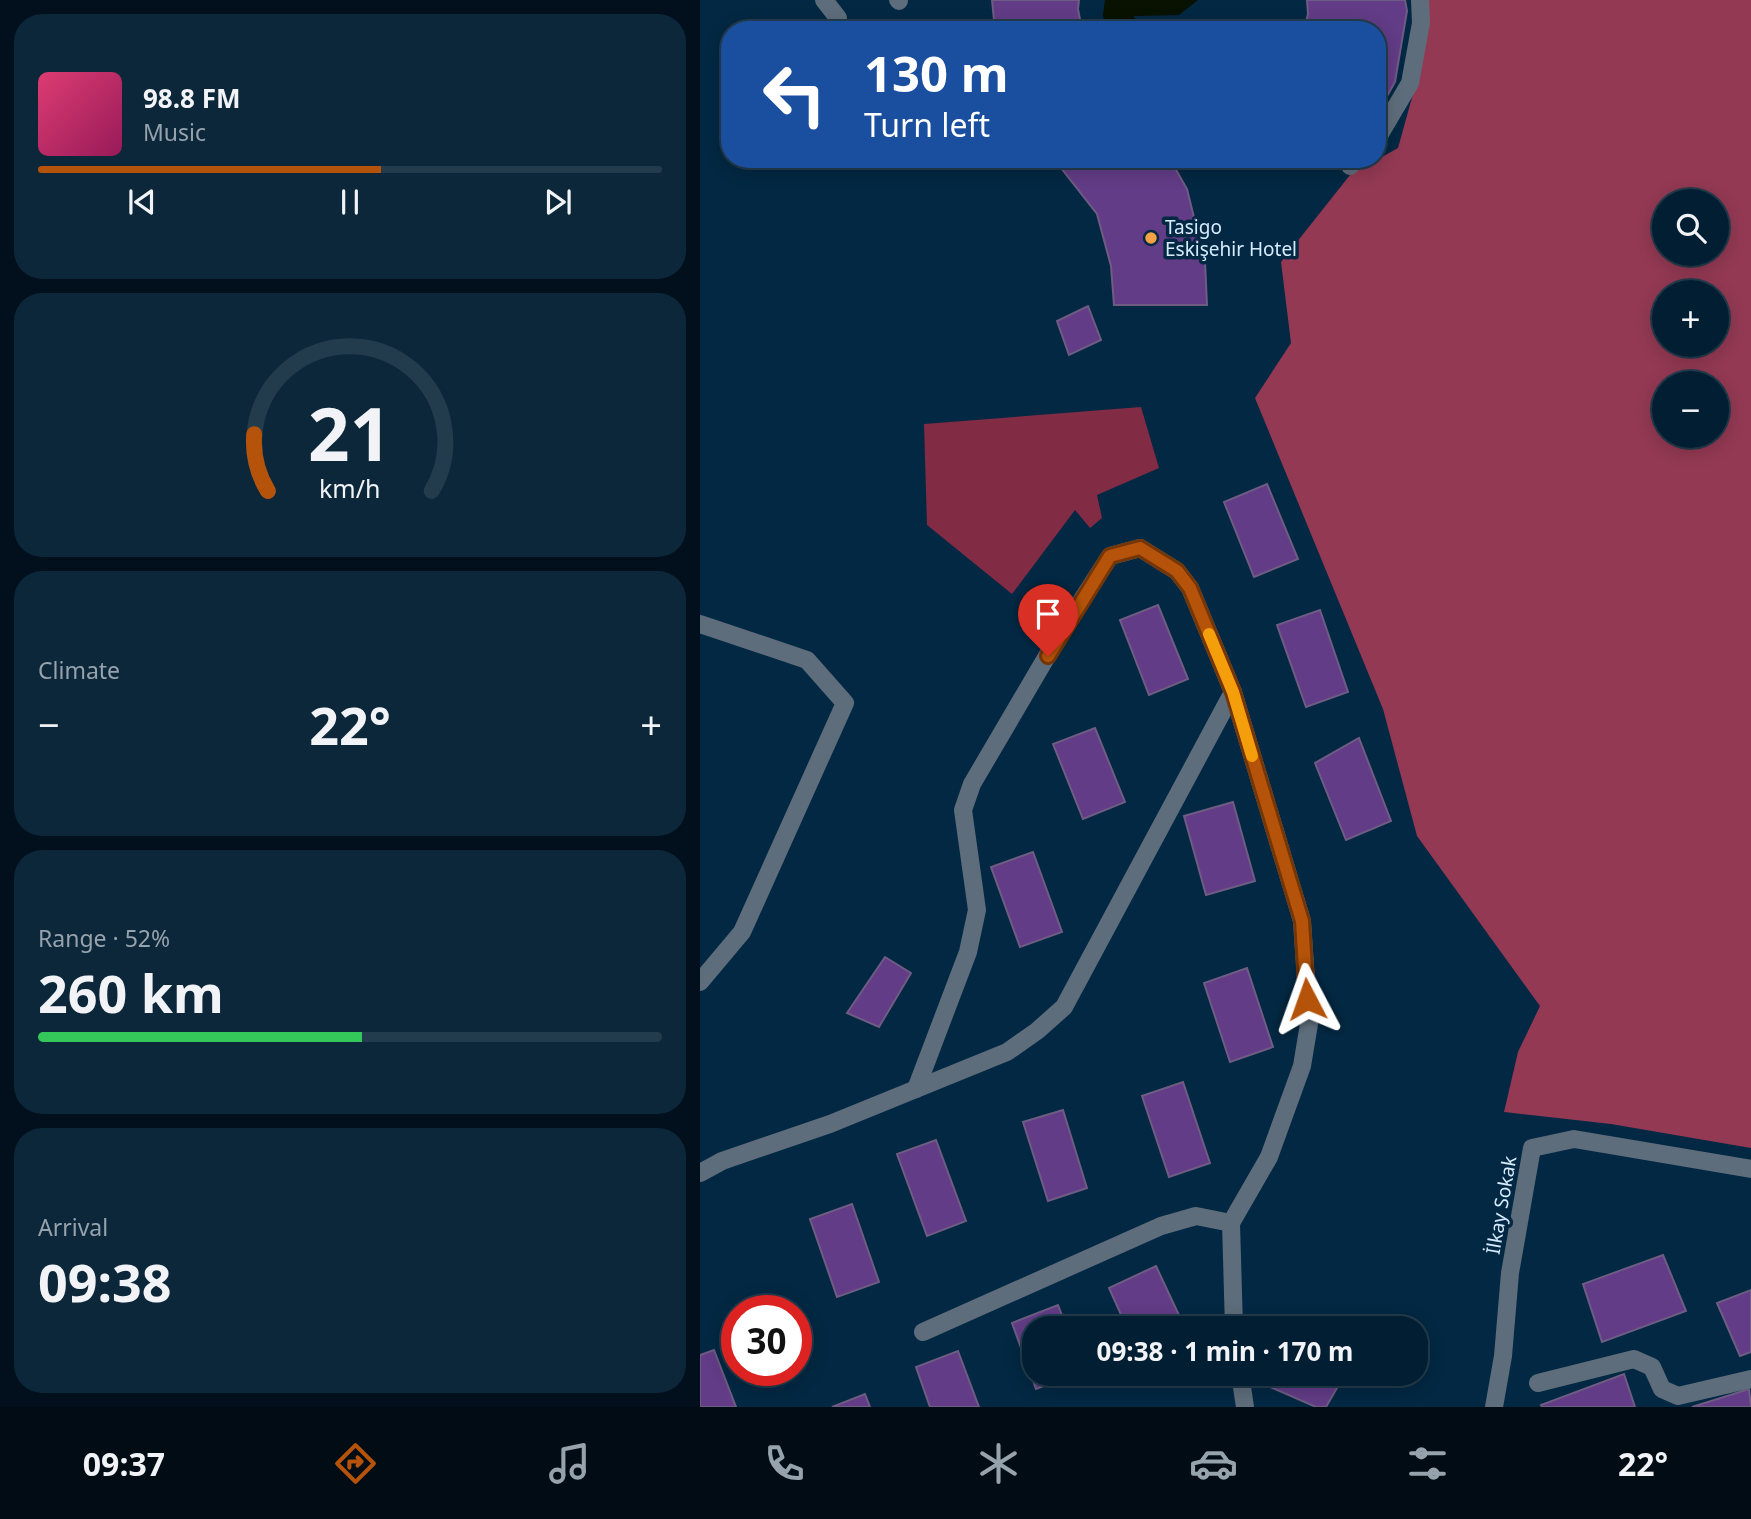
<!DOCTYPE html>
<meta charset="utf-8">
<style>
:root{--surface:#021e32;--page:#0c273a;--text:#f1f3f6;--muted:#96a2ac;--line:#233c4d;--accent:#b45309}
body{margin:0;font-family:"Noto Sans",sans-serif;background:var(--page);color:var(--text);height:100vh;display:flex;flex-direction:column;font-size:26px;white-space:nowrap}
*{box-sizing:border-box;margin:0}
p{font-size:23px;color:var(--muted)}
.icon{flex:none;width:38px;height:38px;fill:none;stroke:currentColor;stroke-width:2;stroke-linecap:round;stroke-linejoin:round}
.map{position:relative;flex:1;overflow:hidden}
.sheet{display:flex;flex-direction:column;gap:14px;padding:14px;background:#01101c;width:700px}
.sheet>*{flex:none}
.banner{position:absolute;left:21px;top:21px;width:665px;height:147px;border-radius:28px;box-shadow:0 4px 18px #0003,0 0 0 2px var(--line);background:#1a4fa0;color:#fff;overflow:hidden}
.tools{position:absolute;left:952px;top:189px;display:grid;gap:14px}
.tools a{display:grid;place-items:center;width:77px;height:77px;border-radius:50%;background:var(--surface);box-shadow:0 4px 18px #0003,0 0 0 2px var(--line);font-size:35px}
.speed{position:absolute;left:21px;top:1295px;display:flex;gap:14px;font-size:35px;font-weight:700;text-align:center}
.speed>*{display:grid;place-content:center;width:91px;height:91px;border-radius:50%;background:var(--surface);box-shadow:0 4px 18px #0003,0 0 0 2px var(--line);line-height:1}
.speed .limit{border:10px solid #d22;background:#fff;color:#111}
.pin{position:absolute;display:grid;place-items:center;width:60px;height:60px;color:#fff;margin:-72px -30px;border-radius:50% 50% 50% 0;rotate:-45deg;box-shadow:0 0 7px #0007}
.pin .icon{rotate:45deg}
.me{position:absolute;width:77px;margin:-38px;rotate:356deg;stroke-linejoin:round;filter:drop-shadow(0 0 5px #0008)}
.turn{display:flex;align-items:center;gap:24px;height:147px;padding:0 28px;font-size:32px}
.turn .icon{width:91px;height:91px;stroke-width:2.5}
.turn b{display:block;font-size:49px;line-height:60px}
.big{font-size:52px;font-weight:700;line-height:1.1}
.sheet .tile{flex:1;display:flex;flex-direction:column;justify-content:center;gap:10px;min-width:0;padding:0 24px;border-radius:28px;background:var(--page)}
.sheet .dial{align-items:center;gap:0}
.dial svg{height:182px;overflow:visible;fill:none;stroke:var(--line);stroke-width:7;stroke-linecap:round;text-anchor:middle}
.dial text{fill:var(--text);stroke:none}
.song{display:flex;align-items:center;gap:21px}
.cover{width:84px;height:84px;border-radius:10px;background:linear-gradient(135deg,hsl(340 70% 55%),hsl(330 70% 35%))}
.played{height:7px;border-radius:4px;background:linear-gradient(90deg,var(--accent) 55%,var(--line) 55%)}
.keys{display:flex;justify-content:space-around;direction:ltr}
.heat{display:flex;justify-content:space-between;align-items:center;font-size:38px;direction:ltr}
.charge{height:10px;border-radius:5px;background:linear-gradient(90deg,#34c759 52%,var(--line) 0)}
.trip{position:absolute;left:322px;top:1316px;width:406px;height:70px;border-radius:28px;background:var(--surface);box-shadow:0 4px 18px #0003,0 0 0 2px var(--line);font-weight:700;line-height:70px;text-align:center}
.dock{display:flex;height:112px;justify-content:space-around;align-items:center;background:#010c14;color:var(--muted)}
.dock .icon{width:49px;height:49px}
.dock .selected{color:var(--accent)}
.dock b{font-size:32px;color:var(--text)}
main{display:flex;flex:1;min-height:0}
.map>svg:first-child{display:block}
</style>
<main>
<section class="sheet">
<div class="tile">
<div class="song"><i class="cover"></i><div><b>98.8 FM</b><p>Music</p></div></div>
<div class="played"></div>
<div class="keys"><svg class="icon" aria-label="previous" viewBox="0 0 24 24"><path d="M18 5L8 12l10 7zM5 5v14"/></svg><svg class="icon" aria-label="pause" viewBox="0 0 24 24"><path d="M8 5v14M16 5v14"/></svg><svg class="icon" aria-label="next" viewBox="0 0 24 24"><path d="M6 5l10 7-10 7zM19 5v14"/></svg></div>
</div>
<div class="tile dial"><svg viewBox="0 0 100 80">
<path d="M14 69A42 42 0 1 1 86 69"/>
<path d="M14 69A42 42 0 0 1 8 44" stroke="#b45309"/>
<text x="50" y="56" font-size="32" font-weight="700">21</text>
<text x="50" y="72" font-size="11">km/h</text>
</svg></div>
<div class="tile"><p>Climate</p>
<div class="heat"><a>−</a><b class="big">22°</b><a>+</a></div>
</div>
<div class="tile"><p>Range · 52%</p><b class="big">260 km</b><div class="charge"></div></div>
<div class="tile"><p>Arrival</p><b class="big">09:38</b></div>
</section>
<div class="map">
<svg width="1051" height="1407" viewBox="0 0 1051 1407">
<rect width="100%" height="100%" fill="#032843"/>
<!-- green -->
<polygon fill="#822b45" points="441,407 459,468 397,495 402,518 390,528 375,510 312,594 227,525 224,424"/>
<!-- forest -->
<path fill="#933953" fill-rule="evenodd" d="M 728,0 L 1051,0 L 1051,1148 L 911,1124 L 804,1112 L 818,1052 L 840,1006 L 717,836 L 683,709 L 555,398 L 591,343 L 581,262 L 650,175 L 698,148 L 718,76 ZM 964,201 L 1017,201 L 1017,254 L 964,254 ZM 964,292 L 1017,292 L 1017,345 L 964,345 ZM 964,383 L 1017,383 L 1017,436 L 964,436 Z"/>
<!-- water -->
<polygon fill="#091100" points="405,0 498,0 479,15 434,16 438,30 406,30 403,15"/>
<!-- building -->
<g fill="#623c86" stroke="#6e5c83" stroke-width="2">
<polygon points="292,0 379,0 378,9 382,30 295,30"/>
<polygon points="607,0 705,0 707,11 695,82 677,114 677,30 604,30 608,14"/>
<polygon points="354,159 470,159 487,189 505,262 507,305 414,305 411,266 397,214"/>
<polygon points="388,306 401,340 369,355 357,321"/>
<polygon points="567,484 598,559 554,577 524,502"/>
<polygon points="458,605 488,679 449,695 420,620"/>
<polygon points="620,610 648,692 606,707 577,625"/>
<polygon points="395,728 425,802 383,819 353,744"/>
<polygon points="659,738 691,821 646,840 615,763"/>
<polygon points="533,802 555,881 506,895 484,816"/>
<polygon points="333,852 362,932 320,947 291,867"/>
<polygon points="185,957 211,973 179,1027 147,1013"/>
<polygon points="547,968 573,1047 530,1062 504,983"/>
<polygon points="483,1082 510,1163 469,1177 442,1096"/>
<polygon points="363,1110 387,1188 348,1201 323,1122"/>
<polygon points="236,1140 266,1221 227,1236 197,1154"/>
<polygon points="152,1204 179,1282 137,1297 110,1219"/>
<polygon points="963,1255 986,1311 902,1342 883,1284"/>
<polygon points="456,1266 485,1328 427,1328 409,1288"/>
<polygon points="1051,1290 1051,1352 1040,1356 1017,1303"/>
<polygon points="358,1305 367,1328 334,1328 334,1374 376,1374 336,1389 312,1323"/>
<polygon points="14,1350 36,1407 0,1407 0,1355"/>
<polygon points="258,1351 279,1407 230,1407 216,1367"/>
<polygon points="566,1374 645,1374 626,1407 616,1407 561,1383"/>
<polygon points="924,1374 935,1407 842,1407 841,1405"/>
<polygon points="1049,1389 1051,1407 992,1407"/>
<polygon points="165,1394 170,1407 132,1407"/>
</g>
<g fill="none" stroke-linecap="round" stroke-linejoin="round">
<!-- minor -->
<g stroke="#5e6d7b" stroke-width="18">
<polyline points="124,0 138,18"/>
<polyline points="198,0 199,1"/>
<polyline points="677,139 710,83 721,23 720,0"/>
<polyline points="650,166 657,159"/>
<polyline points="0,624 107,660 145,703 42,932 0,982"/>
<polyline points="216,1089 268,952 277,910 263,810 272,784 360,634 410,556 440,548 477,571 490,588 533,692 602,921 609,1024 602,1066 569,1157 531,1223 534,1328"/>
<polyline points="0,1173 22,1161 130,1124 307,1052 337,1031 364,1007 533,692"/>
<polyline points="223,1332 461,1226 496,1216 531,1223"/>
<polyline points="540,1374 545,1407"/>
<polyline points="838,1383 934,1359 952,1367 962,1389 978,1396 1051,1379"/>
<polyline points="794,1407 803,1356 810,1273 832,1148 874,1139 1051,1169"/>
</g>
</g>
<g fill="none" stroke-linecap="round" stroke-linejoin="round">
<!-- route casing -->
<g stroke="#753606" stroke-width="18">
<polyline id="route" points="348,656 410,556 440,548 477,571 490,588 533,692 602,921 607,999"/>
</g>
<!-- route -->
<use href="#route" stroke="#b45309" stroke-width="12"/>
<!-- slow -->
<polyline stroke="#f59e0b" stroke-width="12" points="509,634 533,692 552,756"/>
</g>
<!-- markers -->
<circle fill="#f5a246" stroke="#032843" stroke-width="2.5" cx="451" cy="238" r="7"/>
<g text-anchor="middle" stroke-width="7" stroke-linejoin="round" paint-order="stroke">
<!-- poi labels -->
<g font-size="19" fill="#d7ebfd" stroke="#032843" text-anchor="start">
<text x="465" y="234">Tasigo<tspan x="465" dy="22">Eskişehir Hotel</tspan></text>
</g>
<!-- street labels -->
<g font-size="19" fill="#d7ebfd" stroke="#032843">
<text transform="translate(801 1205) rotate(-80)" y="7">İlkay Sokak</text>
</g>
</g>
</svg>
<div class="tools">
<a><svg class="icon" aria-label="search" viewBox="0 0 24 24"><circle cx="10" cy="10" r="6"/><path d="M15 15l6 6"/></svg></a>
<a>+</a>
<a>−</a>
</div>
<div class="speed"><div class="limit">30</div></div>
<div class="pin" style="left:348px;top:656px;background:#d93025"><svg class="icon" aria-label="arrive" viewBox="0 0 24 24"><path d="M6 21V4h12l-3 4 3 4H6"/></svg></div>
<svg class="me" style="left:607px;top:999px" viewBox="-20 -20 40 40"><path d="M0-17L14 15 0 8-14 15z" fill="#b45309" stroke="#fff" stroke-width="4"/></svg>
<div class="trip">09:38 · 1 min · 170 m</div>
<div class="banner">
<div class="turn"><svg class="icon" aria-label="left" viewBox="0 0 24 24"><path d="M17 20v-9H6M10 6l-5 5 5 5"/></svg><div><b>130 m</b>Turn left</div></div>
</div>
</div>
</main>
<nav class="dock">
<b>09:37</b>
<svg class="icon selected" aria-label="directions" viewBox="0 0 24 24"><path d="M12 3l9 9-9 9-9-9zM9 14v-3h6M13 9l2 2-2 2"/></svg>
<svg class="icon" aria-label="music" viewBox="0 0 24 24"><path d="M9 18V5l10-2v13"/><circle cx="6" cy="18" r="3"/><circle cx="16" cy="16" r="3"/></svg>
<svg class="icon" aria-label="phone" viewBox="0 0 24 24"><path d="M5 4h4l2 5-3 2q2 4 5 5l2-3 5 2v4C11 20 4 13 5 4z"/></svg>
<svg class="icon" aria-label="climate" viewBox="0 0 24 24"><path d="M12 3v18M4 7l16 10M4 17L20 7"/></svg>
<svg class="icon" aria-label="car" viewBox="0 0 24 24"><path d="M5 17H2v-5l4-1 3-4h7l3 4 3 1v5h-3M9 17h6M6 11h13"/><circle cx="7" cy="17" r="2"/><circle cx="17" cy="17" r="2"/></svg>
<svg class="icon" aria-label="filters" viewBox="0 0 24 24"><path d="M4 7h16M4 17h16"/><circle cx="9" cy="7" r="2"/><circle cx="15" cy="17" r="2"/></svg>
<b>22°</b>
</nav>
